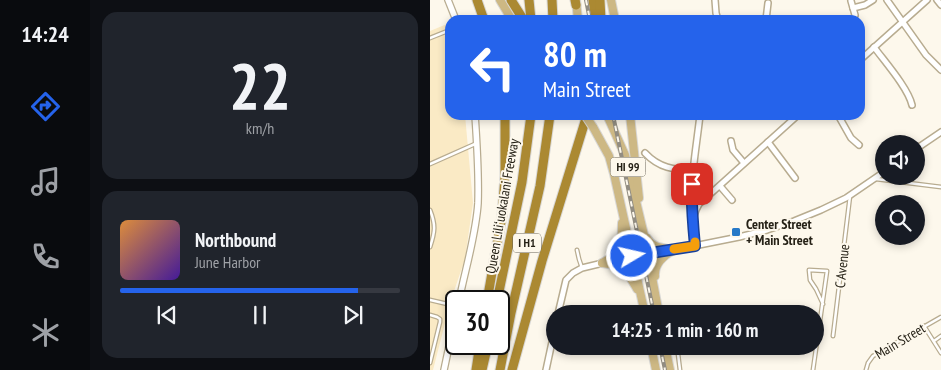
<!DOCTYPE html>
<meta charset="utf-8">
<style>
:root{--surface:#171b24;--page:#20242c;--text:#f1f3f6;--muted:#9ea1a6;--line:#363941;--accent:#2563eb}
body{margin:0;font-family:"PT Sans Narrow",sans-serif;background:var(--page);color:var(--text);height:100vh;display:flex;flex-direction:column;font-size:19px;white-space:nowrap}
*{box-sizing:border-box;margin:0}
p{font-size:16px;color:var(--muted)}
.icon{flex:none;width:28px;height:28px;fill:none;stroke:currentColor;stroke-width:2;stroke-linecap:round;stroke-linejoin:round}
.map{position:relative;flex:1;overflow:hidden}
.details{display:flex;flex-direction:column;gap:12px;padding:12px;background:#0d0f14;width:340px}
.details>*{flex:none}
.top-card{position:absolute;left:15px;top:15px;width:420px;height:105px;border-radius:15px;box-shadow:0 2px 8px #0003;background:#2563eb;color:#fff;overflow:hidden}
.fabs{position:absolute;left:445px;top:135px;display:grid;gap:10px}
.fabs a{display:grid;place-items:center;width:50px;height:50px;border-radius:50%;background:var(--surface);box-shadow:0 2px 8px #0003;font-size:25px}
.speed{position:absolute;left:15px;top:290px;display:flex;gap:10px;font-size:25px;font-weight:700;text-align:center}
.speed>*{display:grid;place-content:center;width:65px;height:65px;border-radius:50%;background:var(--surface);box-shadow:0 2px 8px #0003;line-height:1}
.speed .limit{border:2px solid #111;border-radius:8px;background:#fff;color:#111}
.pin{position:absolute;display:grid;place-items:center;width:42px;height:42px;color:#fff;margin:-21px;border-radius:10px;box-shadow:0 2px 8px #0006}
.me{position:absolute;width:55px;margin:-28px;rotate:81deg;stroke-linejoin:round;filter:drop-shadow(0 0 4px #0008)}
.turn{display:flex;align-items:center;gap:18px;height:105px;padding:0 15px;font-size:22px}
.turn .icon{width:65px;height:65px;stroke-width:2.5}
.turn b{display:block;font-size:35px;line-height:42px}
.details .tile{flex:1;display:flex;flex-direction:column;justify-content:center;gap:8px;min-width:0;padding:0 18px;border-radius:15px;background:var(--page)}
.details .dial{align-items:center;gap:0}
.dial b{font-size:65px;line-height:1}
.song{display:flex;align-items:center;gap:15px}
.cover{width:60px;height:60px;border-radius:8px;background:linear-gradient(135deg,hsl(30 70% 55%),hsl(260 70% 35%))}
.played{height:5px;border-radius:2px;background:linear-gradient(90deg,var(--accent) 85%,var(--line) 85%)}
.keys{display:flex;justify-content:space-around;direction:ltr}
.trip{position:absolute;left:116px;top:305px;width:278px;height:50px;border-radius:25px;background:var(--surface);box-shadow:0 2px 8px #0003;font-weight:700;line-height:50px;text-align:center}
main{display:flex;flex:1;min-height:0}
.tab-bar{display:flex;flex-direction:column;width:90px;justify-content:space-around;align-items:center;background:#090b0e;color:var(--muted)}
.tab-bar .icon{width:35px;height:35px}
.tab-bar .active{color:var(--accent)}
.tab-bar b{font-size:22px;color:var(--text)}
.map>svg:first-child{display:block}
</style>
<main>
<nav class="tab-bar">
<b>14:24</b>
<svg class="icon active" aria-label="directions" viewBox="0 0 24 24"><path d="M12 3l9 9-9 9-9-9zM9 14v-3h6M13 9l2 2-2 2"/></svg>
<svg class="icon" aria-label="music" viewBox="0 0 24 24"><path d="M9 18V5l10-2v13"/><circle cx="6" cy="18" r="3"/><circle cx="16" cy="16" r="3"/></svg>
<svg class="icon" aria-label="phone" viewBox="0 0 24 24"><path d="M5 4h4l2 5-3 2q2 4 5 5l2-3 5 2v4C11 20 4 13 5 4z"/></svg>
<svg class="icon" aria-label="climate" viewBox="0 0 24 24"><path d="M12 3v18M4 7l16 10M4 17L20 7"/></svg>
</nav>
<section class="details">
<div class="tile dial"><b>22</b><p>km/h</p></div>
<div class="tile">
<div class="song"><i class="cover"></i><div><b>Northbound</b><p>June Harbor</p></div></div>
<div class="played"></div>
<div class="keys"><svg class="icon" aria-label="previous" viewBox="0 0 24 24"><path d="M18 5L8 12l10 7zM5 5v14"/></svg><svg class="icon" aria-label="pause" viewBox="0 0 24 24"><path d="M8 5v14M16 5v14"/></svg><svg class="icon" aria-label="next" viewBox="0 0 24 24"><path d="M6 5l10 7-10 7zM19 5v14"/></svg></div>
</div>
</section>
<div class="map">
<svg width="511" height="370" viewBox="0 0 511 370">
<rect width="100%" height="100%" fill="#fdf8ec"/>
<!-- built -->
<polygon fill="#faeac5" points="17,24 20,33 20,115 35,115 43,203 35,259 21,300 3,370 0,370 0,31"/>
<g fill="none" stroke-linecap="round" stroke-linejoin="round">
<!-- service casing -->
<g stroke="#b8ac90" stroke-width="5">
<g id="service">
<polyline points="0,38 20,30"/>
<polyline points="0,164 45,144"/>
<polyline points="446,179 511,187"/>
<path d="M 0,210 C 6,225 5,232 0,247"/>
<polyline points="147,250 149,259 152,268"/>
<polyline points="0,300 26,306"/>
<polyline points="0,315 7,317 10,319 10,322 0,363"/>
<polyline points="494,326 511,353"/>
<polyline points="403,336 420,196"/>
<polyline points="504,341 511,336"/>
<polyline points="247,346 250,370"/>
<polyline points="383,370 397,271 379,270 380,280 386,289 393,304"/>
<polyline points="436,370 438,363 443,356 511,317"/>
</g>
</g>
<!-- minor casing -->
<g stroke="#b8ac90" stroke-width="8">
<g id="minor">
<polyline points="285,0 286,13 288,20"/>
<polyline points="457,0 496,55 511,70"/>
<polyline points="507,0 511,5"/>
<polyline points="421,1 425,15"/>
<polyline points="423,8 435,5 443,0"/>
<polyline points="336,20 338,3"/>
<path d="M 444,47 C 455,62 478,88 482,105"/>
<polyline points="430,60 497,0"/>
<polyline points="408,115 421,138 429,145"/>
<polyline points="301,141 303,150 314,163"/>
<polyline points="338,142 365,178"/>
<polyline points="486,149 511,132"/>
<path d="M 215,153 C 229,168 244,170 263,170"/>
<polyline points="290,186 302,200"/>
<polyline points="262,222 266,210 269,204 368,115"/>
<path d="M 265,246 C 263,230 261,214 261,198 C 262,170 267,142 270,115"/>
<polyline points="128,314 136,280 143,273 152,268 202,256 244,250 309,237 337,230 364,221 391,210 416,198 454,172"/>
<polyline points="116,370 125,328"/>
</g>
</g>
<!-- tertiary casing -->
<g stroke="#b8ac90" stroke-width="8">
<g id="tertiary">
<polyline points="18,0 26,20"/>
<path d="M 29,301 C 35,270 46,235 48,203 C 49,174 47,144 45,115"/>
<polyline points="14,370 26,313"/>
</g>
</g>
<!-- primary casing -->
<g stroke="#d8d7d5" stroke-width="10">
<g id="primary">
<polyline points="70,0 82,20"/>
<polyline points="146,0 148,20"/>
<polyline points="181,0 185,20"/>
<polyline points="177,115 195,155 214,235 229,314"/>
<polyline points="200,115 209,198"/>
<polyline points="163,127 179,156 184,174 215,314"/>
<path d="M 217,238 C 222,248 234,248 244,250"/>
<path d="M 172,263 C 195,250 191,248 192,223"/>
<path d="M 172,263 C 195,266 196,270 207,289"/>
<path d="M 225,276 C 224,264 234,255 244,250"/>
<polyline points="221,346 226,370"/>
<polyline points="235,346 240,370"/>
</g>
</g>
<!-- motorway casing -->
<g stroke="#d8d7d5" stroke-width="11">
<g id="motorway">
<polyline points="47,0 54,20"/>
<polyline points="81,0 93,19"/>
<polyline points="99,0 101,20"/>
<polyline points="122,0 123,20"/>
<polyline points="145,0 146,5"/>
<polyline points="163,0 166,20"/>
<polyline points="170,0 171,20"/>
<polyline points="57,301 72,216 75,176 75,115"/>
<polyline points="67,301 92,182 101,115"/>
<polyline points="46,370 50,344"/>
<polyline points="52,370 58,344"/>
<polyline points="70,370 81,313 110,186 120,115"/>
<polyline points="82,370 112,261 157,115"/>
</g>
</g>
<!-- service -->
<use href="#service" stroke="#fff" stroke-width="2.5"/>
<!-- minor -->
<use href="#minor" stroke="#fff" stroke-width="5"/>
<!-- tertiary -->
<use href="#tertiary" stroke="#fff" stroke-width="5.5"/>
<!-- primary -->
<use href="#primary" stroke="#cdb884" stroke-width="8"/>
<!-- motorway -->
<use href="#motorway" stroke="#ab8932" stroke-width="9"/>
<!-- rail casing -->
<g stroke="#928d82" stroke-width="4">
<g id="rail">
<polyline points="156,0 160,20"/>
<polyline points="183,115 224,314"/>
<polyline points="230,346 235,370"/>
</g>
</g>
<!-- rail -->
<use href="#rail" stroke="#fdf8ec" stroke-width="2" stroke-dasharray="5.5" stroke-linecap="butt"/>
<!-- primary-bridge casing -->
<g stroke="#d8d7d5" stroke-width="10" stroke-linecap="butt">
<polyline id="primary-bridge" points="155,115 163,127"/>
</g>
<!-- primary-bridge -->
<use href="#primary-bridge" stroke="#cdb884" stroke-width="8"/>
</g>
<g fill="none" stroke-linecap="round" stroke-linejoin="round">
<!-- route casing -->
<g stroke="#184099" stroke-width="12">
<path id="route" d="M 202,256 L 265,246 C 263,225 261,205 262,184"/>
</g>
<!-- route -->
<use href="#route" stroke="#2563eb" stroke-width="9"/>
<!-- slow -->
<polyline stroke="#f59e0b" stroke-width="9" points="244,249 265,246 265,242"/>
</g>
<!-- markers -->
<rect fill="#2679c8" stroke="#fdf8ec" stroke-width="2" x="301" y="227" width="10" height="10" rx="2.5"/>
<g text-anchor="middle" stroke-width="4" stroke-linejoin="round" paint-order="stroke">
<!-- shield labels -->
<g fill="#fdf8ec" stroke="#666256" stroke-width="1">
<rect x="180.5" y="157.5" width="35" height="19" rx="4"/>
<rect x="83" y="233.5" width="28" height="19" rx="4"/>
</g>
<g font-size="12" font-weight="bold" fill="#252116">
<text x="198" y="171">HI 99</text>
<text x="97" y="247">I H1</text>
</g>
<!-- street labels -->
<g font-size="14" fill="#252116" stroke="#fdf8ec">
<text transform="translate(72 206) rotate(-80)" y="5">Queen Liliʻuokalani Freeway</text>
<text transform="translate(412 266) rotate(-84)" y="5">C Avenue</text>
<text transform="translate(470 341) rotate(-31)" y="5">Main Street</text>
</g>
<!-- poi labels -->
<g font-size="14" font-weight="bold" fill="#252116" stroke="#fdf8ec" text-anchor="start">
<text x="316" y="229">Center Street<tspan x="316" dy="16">+ Main Street</tspan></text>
</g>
</g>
</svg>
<div class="fabs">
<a><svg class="icon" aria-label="sound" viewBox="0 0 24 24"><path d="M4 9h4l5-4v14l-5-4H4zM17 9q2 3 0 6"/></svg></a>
<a><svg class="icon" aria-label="search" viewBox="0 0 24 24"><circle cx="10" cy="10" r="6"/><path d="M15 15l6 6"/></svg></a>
</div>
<div class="speed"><div class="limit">30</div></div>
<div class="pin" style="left:262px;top:184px;background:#d93025"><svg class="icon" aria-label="arrive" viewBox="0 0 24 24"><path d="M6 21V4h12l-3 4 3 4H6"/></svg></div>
<svg class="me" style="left:202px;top:256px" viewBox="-20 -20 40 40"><circle r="17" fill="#2563eb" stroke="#fff" stroke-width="3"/><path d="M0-11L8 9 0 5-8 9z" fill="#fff"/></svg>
<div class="trip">14:25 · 1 min · 160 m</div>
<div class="top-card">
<div class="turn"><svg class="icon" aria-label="left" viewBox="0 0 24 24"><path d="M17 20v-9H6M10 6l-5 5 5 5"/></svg><div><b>80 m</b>Main Street</div></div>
</div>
</div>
</main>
